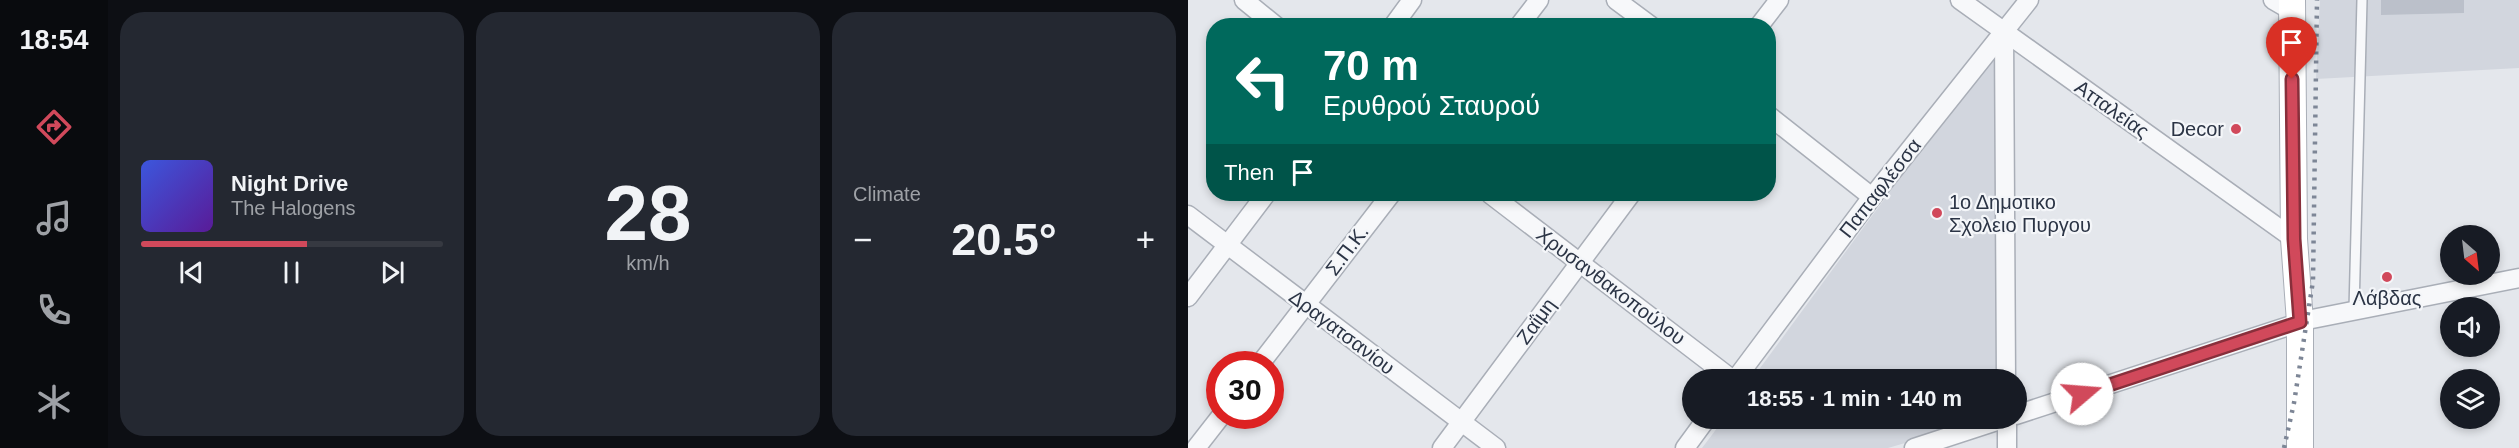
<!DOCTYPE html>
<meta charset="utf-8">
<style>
:root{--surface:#171b24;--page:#242831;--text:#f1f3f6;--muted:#9ea1a6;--line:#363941;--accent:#d1495b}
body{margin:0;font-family:Helvetica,sans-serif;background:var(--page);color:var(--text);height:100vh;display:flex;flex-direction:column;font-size:22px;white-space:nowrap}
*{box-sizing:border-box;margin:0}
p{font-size:20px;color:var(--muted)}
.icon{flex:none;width:33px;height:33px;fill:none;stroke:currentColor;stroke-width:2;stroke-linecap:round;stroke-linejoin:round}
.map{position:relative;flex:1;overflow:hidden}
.side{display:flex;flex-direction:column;gap:12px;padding:12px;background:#0d0f14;width:1080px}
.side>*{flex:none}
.top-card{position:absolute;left:18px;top:18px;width:570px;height:183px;border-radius:24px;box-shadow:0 3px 9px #0003;background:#00695c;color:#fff;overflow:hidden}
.needle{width:39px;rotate:152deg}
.fabs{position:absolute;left:1252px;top:225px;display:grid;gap:12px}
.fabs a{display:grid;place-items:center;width:60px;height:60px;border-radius:50%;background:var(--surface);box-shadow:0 3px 9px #0003;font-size:30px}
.speed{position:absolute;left:18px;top:351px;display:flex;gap:12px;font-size:30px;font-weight:700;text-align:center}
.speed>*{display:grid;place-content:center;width:78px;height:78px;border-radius:50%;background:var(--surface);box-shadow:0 3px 9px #0003;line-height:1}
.speed .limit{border:9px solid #d22;background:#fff;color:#111}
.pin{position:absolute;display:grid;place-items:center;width:51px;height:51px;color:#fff;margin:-62px -26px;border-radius:50% 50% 50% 0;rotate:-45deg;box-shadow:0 0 6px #0007}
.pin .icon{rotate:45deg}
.me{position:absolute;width:66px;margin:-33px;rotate:72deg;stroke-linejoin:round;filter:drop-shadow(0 0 4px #0008)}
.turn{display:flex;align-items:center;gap:21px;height:126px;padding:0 18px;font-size:27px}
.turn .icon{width:78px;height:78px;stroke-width:2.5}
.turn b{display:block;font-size:42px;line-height:51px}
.then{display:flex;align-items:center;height:57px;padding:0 18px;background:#0003;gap:12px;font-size:22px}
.big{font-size:45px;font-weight:800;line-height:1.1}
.side .widget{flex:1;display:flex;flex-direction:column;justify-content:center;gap:9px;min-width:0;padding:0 21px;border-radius:24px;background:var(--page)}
.side .dial{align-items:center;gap:0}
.dial b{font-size:78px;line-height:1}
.song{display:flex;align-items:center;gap:18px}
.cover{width:72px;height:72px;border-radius:9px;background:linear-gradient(135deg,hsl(230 70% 55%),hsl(270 70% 35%))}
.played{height:6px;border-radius:3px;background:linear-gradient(90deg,var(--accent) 55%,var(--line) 55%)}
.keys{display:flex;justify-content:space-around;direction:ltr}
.heat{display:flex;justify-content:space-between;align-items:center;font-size:33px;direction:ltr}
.side .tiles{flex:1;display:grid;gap:12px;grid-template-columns:repeat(3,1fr)}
.trip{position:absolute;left:494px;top:369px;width:345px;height:60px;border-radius:30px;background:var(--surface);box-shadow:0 3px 9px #0003;font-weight:800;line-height:60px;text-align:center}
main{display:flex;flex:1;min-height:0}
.menu{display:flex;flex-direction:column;width:108px;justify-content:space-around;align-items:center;background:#090b0e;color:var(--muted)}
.menu .icon{width:42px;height:42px}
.menu .current{color:var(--accent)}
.menu b{font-size:27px;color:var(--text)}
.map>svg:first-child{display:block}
</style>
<main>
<nav class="menu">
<b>18:54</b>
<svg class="icon current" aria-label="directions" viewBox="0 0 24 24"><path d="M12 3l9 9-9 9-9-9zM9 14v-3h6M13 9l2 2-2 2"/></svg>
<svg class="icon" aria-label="music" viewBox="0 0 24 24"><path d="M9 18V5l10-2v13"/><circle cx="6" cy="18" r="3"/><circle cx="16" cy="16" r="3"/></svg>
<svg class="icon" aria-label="phone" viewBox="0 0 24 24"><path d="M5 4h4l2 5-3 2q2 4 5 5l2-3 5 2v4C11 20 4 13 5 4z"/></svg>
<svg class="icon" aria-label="climate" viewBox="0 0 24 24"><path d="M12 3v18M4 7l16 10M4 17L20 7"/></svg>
</nav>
<section class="side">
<div class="tiles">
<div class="widget">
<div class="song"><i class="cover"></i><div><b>Night Drive</b><p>The Halogens</p></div></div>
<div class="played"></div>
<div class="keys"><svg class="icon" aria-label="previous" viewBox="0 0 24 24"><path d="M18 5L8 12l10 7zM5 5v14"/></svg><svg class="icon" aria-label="pause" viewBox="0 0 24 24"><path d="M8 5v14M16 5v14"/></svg><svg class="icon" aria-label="next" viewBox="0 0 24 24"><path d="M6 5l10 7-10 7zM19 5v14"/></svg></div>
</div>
<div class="widget dial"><b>28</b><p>km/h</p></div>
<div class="widget"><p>Climate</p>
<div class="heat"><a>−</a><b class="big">20.5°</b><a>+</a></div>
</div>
</div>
</section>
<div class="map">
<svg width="1331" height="448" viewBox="0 0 1331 448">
<rect width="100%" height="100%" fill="#e4e7ec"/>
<!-- built -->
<g fill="#d2d6de">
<polygon points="1132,0 1331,0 1331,68 1128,79"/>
<polygon points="809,46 812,379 564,379"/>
<polygon points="536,419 799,419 700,448 514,448"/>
</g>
<!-- building -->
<polygon fill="#bbc0ca" points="1193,0 1276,0 1276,13 1193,15"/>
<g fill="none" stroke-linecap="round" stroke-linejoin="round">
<!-- lane casing -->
<g stroke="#a9aeb7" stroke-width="12">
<polyline id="lane" points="1166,310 1174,0"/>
</g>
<!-- street casing -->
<g stroke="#a9aeb7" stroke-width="21">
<g id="street">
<polyline points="56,0 88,26"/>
<polyline points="428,0 463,26"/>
<polyline points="772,0 1106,239"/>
<polyline points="1085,0 1104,11"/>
<polyline points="205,26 224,0"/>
<polyline points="331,26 351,0"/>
<polyline points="571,26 591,0"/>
<polyline points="816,33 818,380"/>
<polyline points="580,115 684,197"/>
<polyline points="302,194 545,380"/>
<polyline points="0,215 308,448"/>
<polyline points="0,297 78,194"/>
<polyline points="72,364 203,194"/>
<polyline points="547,380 684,197 841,0"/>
<polyline points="828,415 1119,320 1331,278"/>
<polyline points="819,418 819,448"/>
<polyline points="8,448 33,416"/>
<polyline points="254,448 443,194"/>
<polyline points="497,448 519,418"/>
<polyline points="726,448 818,418"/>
</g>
</g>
<!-- secondary casing -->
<g stroke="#a9aeb7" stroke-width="28">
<polyline id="secondary" points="1104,0 1106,239 1112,322 1112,448"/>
</g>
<!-- lane -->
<use href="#lane" stroke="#f7f8fa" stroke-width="9"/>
<!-- street -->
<use href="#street" stroke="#f7f8fa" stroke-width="18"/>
<!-- secondary -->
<use href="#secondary" stroke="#fff" stroke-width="26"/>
<!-- rail -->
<polyline stroke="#7d8696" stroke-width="4.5" stroke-dasharray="3 6" stroke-linecap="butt" points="1096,448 1106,403 1125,281 1129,0"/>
</g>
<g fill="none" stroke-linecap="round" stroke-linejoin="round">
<!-- route casing -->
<g stroke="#882f3b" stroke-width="15">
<polyline id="route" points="894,394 1112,322 1106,239 1104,79"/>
</g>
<!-- route -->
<use href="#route" stroke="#d1495b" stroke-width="10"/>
</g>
<!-- markers -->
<g fill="#d1495b" stroke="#f4f6f9" stroke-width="2">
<circle cx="1048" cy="129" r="6"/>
<circle cx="749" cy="213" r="6"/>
<circle cx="1199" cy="277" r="6"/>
</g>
<g text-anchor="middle" stroke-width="4.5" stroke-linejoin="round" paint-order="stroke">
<!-- street labels -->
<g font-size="20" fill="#2b3445" stroke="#f4f6f9">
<text transform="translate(924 109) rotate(35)" y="7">Ατταλείας</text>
<text transform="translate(692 188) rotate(-52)" y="7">Παπαφλέσσα</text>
<text transform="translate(159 250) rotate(-53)" y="7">Σ.Π.Κ.</text>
<text transform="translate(423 286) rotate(37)" y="7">Χρυσανθακοπούλου</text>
<text transform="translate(348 321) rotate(-54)" y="7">Ζαΐμη</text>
<text transform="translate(154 332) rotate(37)" y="7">Δραγατσανίου</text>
</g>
<!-- poi labels -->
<g font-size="20" fill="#2b3445" stroke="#f4f6f9" text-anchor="end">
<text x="1036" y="136">Decor</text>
<text x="761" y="209" text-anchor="start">1ο Δημοτικο<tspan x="761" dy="23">Σχολειο Πυργου</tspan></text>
<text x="1199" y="305" text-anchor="middle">Λάβδας</text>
</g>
</g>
</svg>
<div class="fabs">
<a><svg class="needle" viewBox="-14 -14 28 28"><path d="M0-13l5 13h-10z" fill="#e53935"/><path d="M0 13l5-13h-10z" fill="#9ea1a6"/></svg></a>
<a><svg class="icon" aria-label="sound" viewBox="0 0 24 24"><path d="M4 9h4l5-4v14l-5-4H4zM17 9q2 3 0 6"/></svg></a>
<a><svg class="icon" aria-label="layers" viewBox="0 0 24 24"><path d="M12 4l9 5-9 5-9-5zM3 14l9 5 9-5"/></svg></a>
</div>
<div class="speed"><div class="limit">30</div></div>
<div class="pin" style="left:1104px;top:79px;background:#d93025"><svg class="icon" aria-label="arrive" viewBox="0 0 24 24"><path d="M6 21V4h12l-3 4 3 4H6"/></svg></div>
<svg class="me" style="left:894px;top:394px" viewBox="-20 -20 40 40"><circle r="19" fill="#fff"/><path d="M0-13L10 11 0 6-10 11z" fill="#d1495b"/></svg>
<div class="trip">18:55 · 1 min · 140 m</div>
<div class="top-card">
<div class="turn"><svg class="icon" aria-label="left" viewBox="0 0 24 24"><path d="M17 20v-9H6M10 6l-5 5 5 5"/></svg><div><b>70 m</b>Ερυθρού Σταυρού</div></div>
<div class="then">Then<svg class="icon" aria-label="arrive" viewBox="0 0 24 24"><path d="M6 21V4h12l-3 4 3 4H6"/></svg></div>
</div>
</div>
</main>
